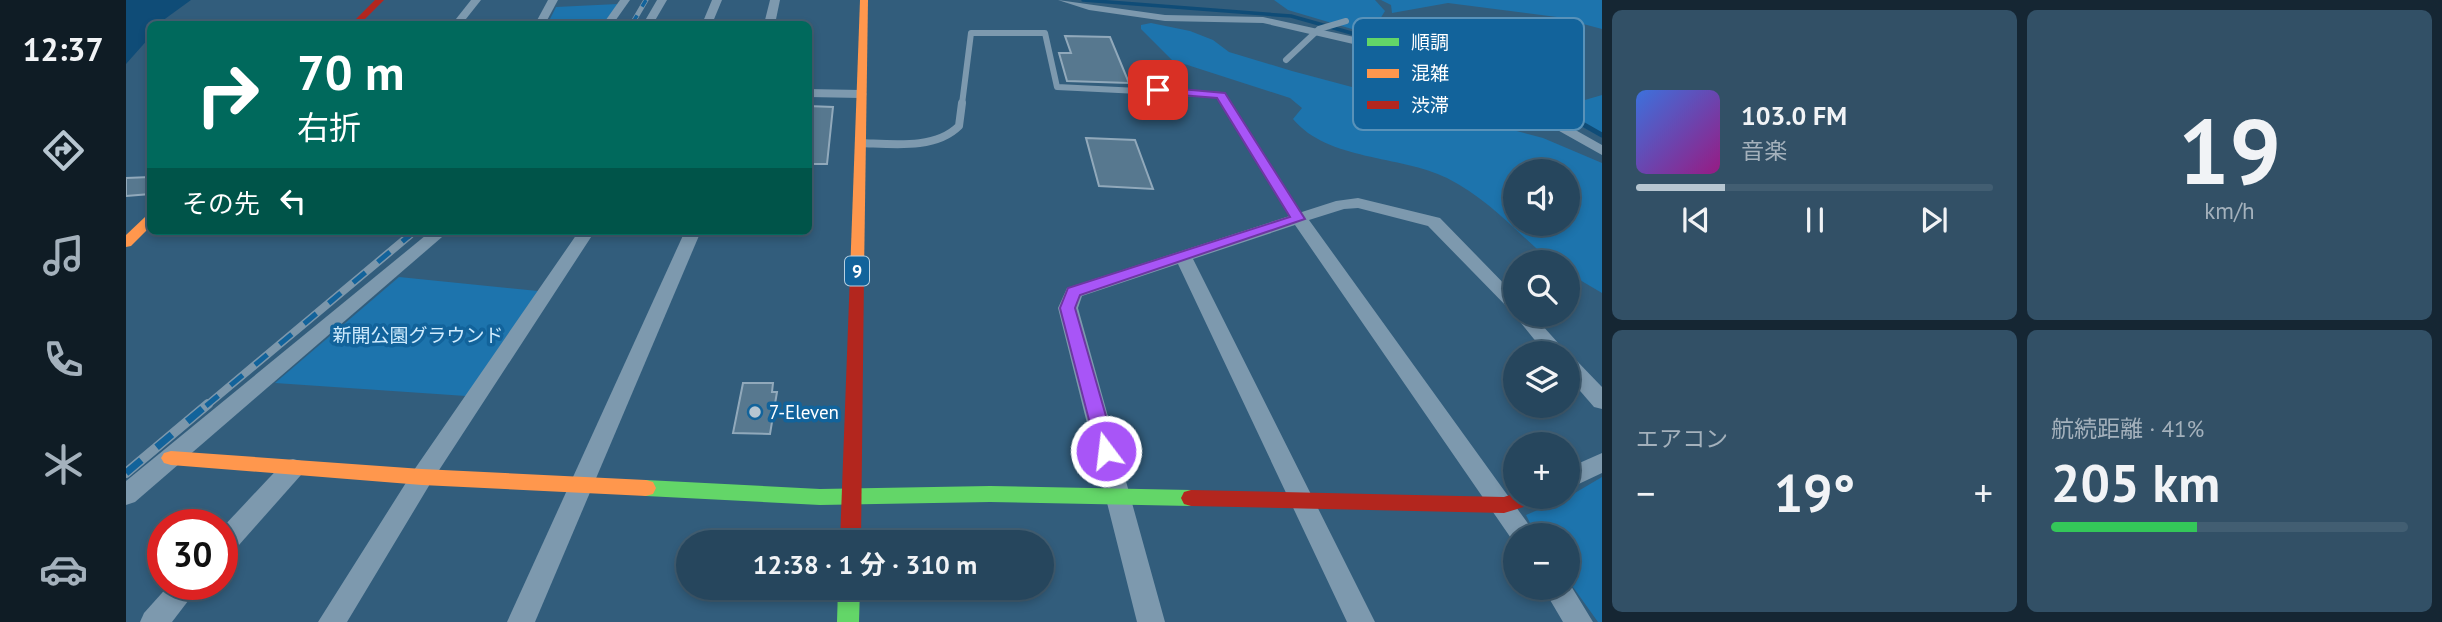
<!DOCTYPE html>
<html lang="ja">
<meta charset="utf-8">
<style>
:root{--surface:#26465d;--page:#325066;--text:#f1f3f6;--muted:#a4b1bc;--line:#425e72;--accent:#b7c6d1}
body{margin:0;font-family:"PT Sans","Noto Sans JP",sans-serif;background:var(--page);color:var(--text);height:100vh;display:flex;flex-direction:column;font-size:26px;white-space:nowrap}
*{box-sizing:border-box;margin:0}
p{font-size:23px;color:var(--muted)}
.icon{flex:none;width:38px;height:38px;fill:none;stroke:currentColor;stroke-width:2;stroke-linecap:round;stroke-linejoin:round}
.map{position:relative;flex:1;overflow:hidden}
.side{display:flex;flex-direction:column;gap:10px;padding:10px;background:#152633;width:840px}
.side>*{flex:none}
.hud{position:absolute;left:21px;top:21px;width:665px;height:214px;border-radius:10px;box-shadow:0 4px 10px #0003,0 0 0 2px var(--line);background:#00695c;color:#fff;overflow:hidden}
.tools{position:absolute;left:1377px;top:159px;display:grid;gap:14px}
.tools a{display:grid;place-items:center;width:77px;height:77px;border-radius:50%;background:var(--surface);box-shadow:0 4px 10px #0003,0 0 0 2px var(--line);font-size:35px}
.speed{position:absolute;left:21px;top:509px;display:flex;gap:14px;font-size:35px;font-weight:700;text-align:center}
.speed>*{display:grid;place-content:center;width:91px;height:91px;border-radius:50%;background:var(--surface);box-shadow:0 4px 10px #0003,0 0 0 2px var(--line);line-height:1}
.speed .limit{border:10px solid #d22;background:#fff;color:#111}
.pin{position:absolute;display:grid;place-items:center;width:60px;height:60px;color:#fff;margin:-30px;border-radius:14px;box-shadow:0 4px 10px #0006}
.me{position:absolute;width:77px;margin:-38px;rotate:345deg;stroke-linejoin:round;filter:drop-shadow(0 0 5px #0008)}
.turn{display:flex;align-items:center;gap:24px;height:147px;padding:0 35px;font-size:32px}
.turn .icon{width:91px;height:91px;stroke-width:2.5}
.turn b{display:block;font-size:49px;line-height:60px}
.then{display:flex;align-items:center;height:66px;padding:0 35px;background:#0003;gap:14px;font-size:26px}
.big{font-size:52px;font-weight:700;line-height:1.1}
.side .card{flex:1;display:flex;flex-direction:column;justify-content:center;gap:10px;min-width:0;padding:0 24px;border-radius:10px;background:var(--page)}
.side .dial{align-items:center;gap:0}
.dial b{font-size:91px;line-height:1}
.song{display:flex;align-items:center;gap:21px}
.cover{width:84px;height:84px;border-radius:10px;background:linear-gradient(135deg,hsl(220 70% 55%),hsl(310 70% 35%))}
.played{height:7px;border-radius:4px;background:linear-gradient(90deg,var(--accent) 25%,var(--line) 25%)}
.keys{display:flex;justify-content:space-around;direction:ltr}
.heat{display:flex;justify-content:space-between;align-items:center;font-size:38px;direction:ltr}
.charge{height:10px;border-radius:5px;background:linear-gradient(90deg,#34c759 41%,var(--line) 0)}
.side .tiles{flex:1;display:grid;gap:10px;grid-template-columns:repeat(2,1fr)}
.trip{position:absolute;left:550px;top:530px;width:378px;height:70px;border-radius:35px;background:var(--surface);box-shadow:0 4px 10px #0003,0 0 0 2px var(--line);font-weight:700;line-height:70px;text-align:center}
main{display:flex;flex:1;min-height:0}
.tabs{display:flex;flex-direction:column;width:126px;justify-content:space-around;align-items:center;background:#0f1c25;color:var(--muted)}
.tabs .icon{width:49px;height:49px}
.tabs .active{color:var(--accent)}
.tabs b{font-size:32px;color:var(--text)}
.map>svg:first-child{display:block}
</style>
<main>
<nav class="tabs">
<b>12:37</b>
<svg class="icon active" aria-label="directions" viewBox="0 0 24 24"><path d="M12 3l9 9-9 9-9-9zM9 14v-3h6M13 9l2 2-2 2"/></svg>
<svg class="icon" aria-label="music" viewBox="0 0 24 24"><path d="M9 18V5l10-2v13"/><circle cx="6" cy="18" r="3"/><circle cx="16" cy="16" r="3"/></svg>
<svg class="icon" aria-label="phone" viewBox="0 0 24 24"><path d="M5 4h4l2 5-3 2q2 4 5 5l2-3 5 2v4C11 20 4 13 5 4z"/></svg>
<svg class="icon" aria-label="climate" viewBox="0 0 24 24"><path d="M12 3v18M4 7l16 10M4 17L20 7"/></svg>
<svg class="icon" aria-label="car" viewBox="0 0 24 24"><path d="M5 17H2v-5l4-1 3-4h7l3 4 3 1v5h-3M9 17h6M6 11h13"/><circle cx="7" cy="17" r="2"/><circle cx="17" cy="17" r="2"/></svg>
</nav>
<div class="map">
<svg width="1476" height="622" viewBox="0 0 1476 622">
<rect width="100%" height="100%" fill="#325d7c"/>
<!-- green -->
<g fill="#1d74ad" fill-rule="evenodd">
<polygon points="1148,0 1249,0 1259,11 1246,32 1236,32 1162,10"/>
<polygon points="1255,0 1476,0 1476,29 1431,17 1322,3 1266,13 1265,5"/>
<polygon points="492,4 481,21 474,23 422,23 430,7"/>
<path d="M 1025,23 L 1064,31 L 1087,40 L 1103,52 L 1166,71 L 1417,138 L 1476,163 L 1476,293 L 1442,273 L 1442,262 L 1426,262 C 1391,233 1363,199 1321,178 C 1274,155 1202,161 1167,119 L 1176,108 L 1164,98 L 1046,60 L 1015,29 L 1015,25 ZM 1390,172 L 1442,172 L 1442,224 L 1390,224 Z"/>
<polygon points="1476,95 1476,137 1451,124 1445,115 1452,102"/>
<polygon points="273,277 412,291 340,396 149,383"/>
<polygon points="1476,477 1476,622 1472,622 1442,580 1442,536 1410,535 1400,515 1442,497"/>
</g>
<!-- water -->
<polygon fill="#0f4c77" points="0,0 65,0 32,24 24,24 24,37 0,64"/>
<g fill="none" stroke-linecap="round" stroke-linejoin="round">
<!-- stream-far1 -->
<polyline stroke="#0f4c77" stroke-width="3.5" points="957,0 1165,16 1314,58 1398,94"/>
<!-- stream -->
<polyline stroke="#0f4c77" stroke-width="5" points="1437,113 1476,135"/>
</g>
<!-- building -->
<g fill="#57788f" stroke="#91a9bb" stroke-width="2">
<polygon points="939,36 984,37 1003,83 941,81 933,53 945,53"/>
<polygon points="682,106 707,107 701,164 682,164"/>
<polygon points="960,138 1009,140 1027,189 973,186"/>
<polygon points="24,177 24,194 0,196 0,178"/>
<polygon points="617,383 647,383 646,392 651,392 644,434 607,433"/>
</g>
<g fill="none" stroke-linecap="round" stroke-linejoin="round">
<!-- lane-far1 -->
<g stroke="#7d99ae" stroke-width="6">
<polyline points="1280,29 1409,80 1428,93 1423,102 1407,104"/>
<polyline points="1160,60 1193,29 1220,21"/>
<polyline points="836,104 845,33 919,33 931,87 1095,95 1101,104"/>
</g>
<!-- lane -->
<g stroke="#7d99ae" stroke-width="8">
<polyline points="1100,103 1173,219"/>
<polyline points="1396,106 1419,103"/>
<path d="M 734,143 C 766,144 809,150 833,126 L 836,103"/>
</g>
<!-- street -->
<g fill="#7d99ae" fill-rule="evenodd">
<polygon points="345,0 355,0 336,24 326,24"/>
<polygon points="422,0 432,0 419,24 409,24"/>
<polygon points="494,0 504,0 487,24 477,24"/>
<polygon points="531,0 541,0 527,24 517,24"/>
<polygon points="586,0 596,0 586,24 576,24"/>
<polygon points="644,0 654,0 649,24 638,24"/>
<polygon points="932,0 1039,15 1137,17 1274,47 1352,75 1476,145 1476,155 1344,81 1266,53 1137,23 1039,21 963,10"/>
<polygon points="682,89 734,90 741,94 734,98 682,97"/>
<polygon points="1232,198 1314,218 1390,296 1390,315 1407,315 1442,354 1420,354 1387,313 1302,226 1232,208 1218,209 1183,220 1411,536 1390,536 1389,544 1169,225 1067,259 1249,622 1221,622 1052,264 956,296 952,308 1039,622 1011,622 932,308 941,288 1210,201"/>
<polygon points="305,231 323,231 9,502 0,505 0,481"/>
<polygon points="453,231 469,231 304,484 221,622 192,622 288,470"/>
<polygon points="559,231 575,231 409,622 381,622"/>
<polygon points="1442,357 1449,359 1476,387 1476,409 1468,407 1442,377"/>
<polygon points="1476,453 1476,473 1442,489 1442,468"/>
<polygon points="167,459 175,461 179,468 175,475 105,554 96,557 96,528 159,461"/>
<polygon points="1442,581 1467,622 1437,622 1417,588 1442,588"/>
<polygon points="44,584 75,584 46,622 14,622 18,613"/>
</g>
<!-- fast -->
<g fill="#63d668" fill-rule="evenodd">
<polygon points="520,480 694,489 864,486 1065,490 1072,492 1075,498 1072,504 1065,506 864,502 694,505 520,496 513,494 510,488 513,482"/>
<polygon points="712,588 734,588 733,622 711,622"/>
</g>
<!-- slow -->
<g fill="#ff974d" fill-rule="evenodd">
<polygon points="734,0 742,0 738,274 731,279 724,274"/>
<polygon points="24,216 24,227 5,246 0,247 0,235 19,217"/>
<polygon points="45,451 296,469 520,480 527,482 530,488 527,494 520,496 296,485 45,465 38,463 35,458 38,453"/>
</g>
<!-- jam -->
<g fill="#b3261e" fill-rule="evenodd">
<polygon points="249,0 258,0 234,24 225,24"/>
<polygon points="731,269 738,274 735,542 714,542 724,274"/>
<polygon points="1065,490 1378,497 1390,493 1390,497 1414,497 1411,503 1378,513 1065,506 1058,504 1055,498 1058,492"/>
</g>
<!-- rail-far3 casing -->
<g stroke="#7d98ac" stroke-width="5">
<polyline id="rail-far3" points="506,24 520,0"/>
</g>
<!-- rail-far2 casing -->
<g stroke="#7d98ac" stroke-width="6">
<polyline id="rail-far2" points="282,237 289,231"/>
</g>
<!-- rail-far1 casing -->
<g stroke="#7d98ac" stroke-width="8">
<polyline id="rail-far1" points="80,406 284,235"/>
</g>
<!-- rail casing -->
<g stroke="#7d98ac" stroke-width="10">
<polyline id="rail" points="0,473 82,404"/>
</g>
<!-- rail-far3 -->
<use href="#rail-far3" stroke="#12639b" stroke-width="3.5" stroke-dasharray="10" stroke-linecap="butt"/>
<!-- rail-far2 -->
<use href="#rail-far2" stroke="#12639b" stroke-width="4.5" stroke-dasharray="12" stroke-linecap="butt"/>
<!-- rail-far1 -->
<use href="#rail-far1" stroke="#12639b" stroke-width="5" stroke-dasharray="16" stroke-linecap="butt"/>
<!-- rail -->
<use href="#rail" stroke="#12639b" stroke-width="7" stroke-dasharray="20" stroke-linecap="butt"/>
</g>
<!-- route -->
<polygon fill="#a855f7" stroke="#6d37a1" stroke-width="2" points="1032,87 1099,93 1179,219 954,295 949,308 990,451 980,458 971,451 934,308 942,288 1164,217 1091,98 1029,93 1027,90"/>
<!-- markers -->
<circle fill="#b7c6d1" stroke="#12639b" stroke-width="2.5" cx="629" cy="412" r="7"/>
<g text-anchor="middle" stroke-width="7" stroke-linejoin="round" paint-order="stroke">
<!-- shield labels -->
<rect fill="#12639b" stroke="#b8d0e1" stroke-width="2" x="719" y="256.5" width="24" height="29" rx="5"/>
<g font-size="18" font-weight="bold" fill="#fff">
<text x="731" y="277">9</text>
</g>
<!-- park labels -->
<g font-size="19" fill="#cfebfd" stroke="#12639b">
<text x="292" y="342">新開公園グラウンド</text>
</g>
<!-- poi labels -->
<g font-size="19" fill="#fff" stroke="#12639b" text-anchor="start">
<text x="643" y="419">7-Eleven</text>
</g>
</g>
<!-- legend -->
<rect x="1227" y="18" width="231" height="112" rx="10" fill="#12639b" stroke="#5992b9" stroke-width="2"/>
<rect x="1241" y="38" width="32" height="8" fill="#63d668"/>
<rect x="1241" y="69" width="32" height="9" fill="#ff974d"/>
<rect x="1241" y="101" width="32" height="8" fill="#b3261e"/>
<g font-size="19" fill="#fff">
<text x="1285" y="49">順調</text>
<text x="1285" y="80">混雑</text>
<text x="1285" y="112">渋滞</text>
</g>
</svg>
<div class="tools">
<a><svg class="icon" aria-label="sound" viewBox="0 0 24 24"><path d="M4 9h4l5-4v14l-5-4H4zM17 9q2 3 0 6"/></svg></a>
<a><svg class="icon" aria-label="search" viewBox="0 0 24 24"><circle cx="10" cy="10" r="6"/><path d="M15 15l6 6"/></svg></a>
<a><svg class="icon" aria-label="layers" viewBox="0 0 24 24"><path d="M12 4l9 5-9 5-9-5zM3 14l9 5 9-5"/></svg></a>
<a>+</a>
<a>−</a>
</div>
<div class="speed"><div class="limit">30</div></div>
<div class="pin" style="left:1032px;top:90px;background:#d93025"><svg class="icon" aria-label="arrive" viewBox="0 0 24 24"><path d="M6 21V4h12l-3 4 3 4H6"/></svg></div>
<svg class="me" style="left:980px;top:451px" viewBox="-20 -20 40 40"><circle r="17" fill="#a855f7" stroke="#fff" stroke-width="3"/><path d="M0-11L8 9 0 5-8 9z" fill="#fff"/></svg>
<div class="trip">12:38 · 1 分 · 310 m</div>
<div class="hud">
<div class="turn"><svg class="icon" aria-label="right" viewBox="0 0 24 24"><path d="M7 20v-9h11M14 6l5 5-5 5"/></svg><div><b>70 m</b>右折</div></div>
<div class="then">その先<svg class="icon" aria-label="left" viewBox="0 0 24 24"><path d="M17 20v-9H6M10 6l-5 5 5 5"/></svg></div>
</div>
</div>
<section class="side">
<div class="tiles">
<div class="card">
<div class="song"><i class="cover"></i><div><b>103.0 FM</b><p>音楽</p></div></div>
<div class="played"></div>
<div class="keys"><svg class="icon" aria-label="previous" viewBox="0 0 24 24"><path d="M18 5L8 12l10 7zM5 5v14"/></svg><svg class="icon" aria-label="pause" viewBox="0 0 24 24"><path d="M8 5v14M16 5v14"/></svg><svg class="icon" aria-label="next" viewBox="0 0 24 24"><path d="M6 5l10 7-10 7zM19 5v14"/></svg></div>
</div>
<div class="card dial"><b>19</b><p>km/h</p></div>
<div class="card"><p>エアコン</p>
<div class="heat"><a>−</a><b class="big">19°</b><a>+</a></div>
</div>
<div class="card"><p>航続距離 · 41%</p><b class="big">205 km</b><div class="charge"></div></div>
</div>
</section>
</main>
